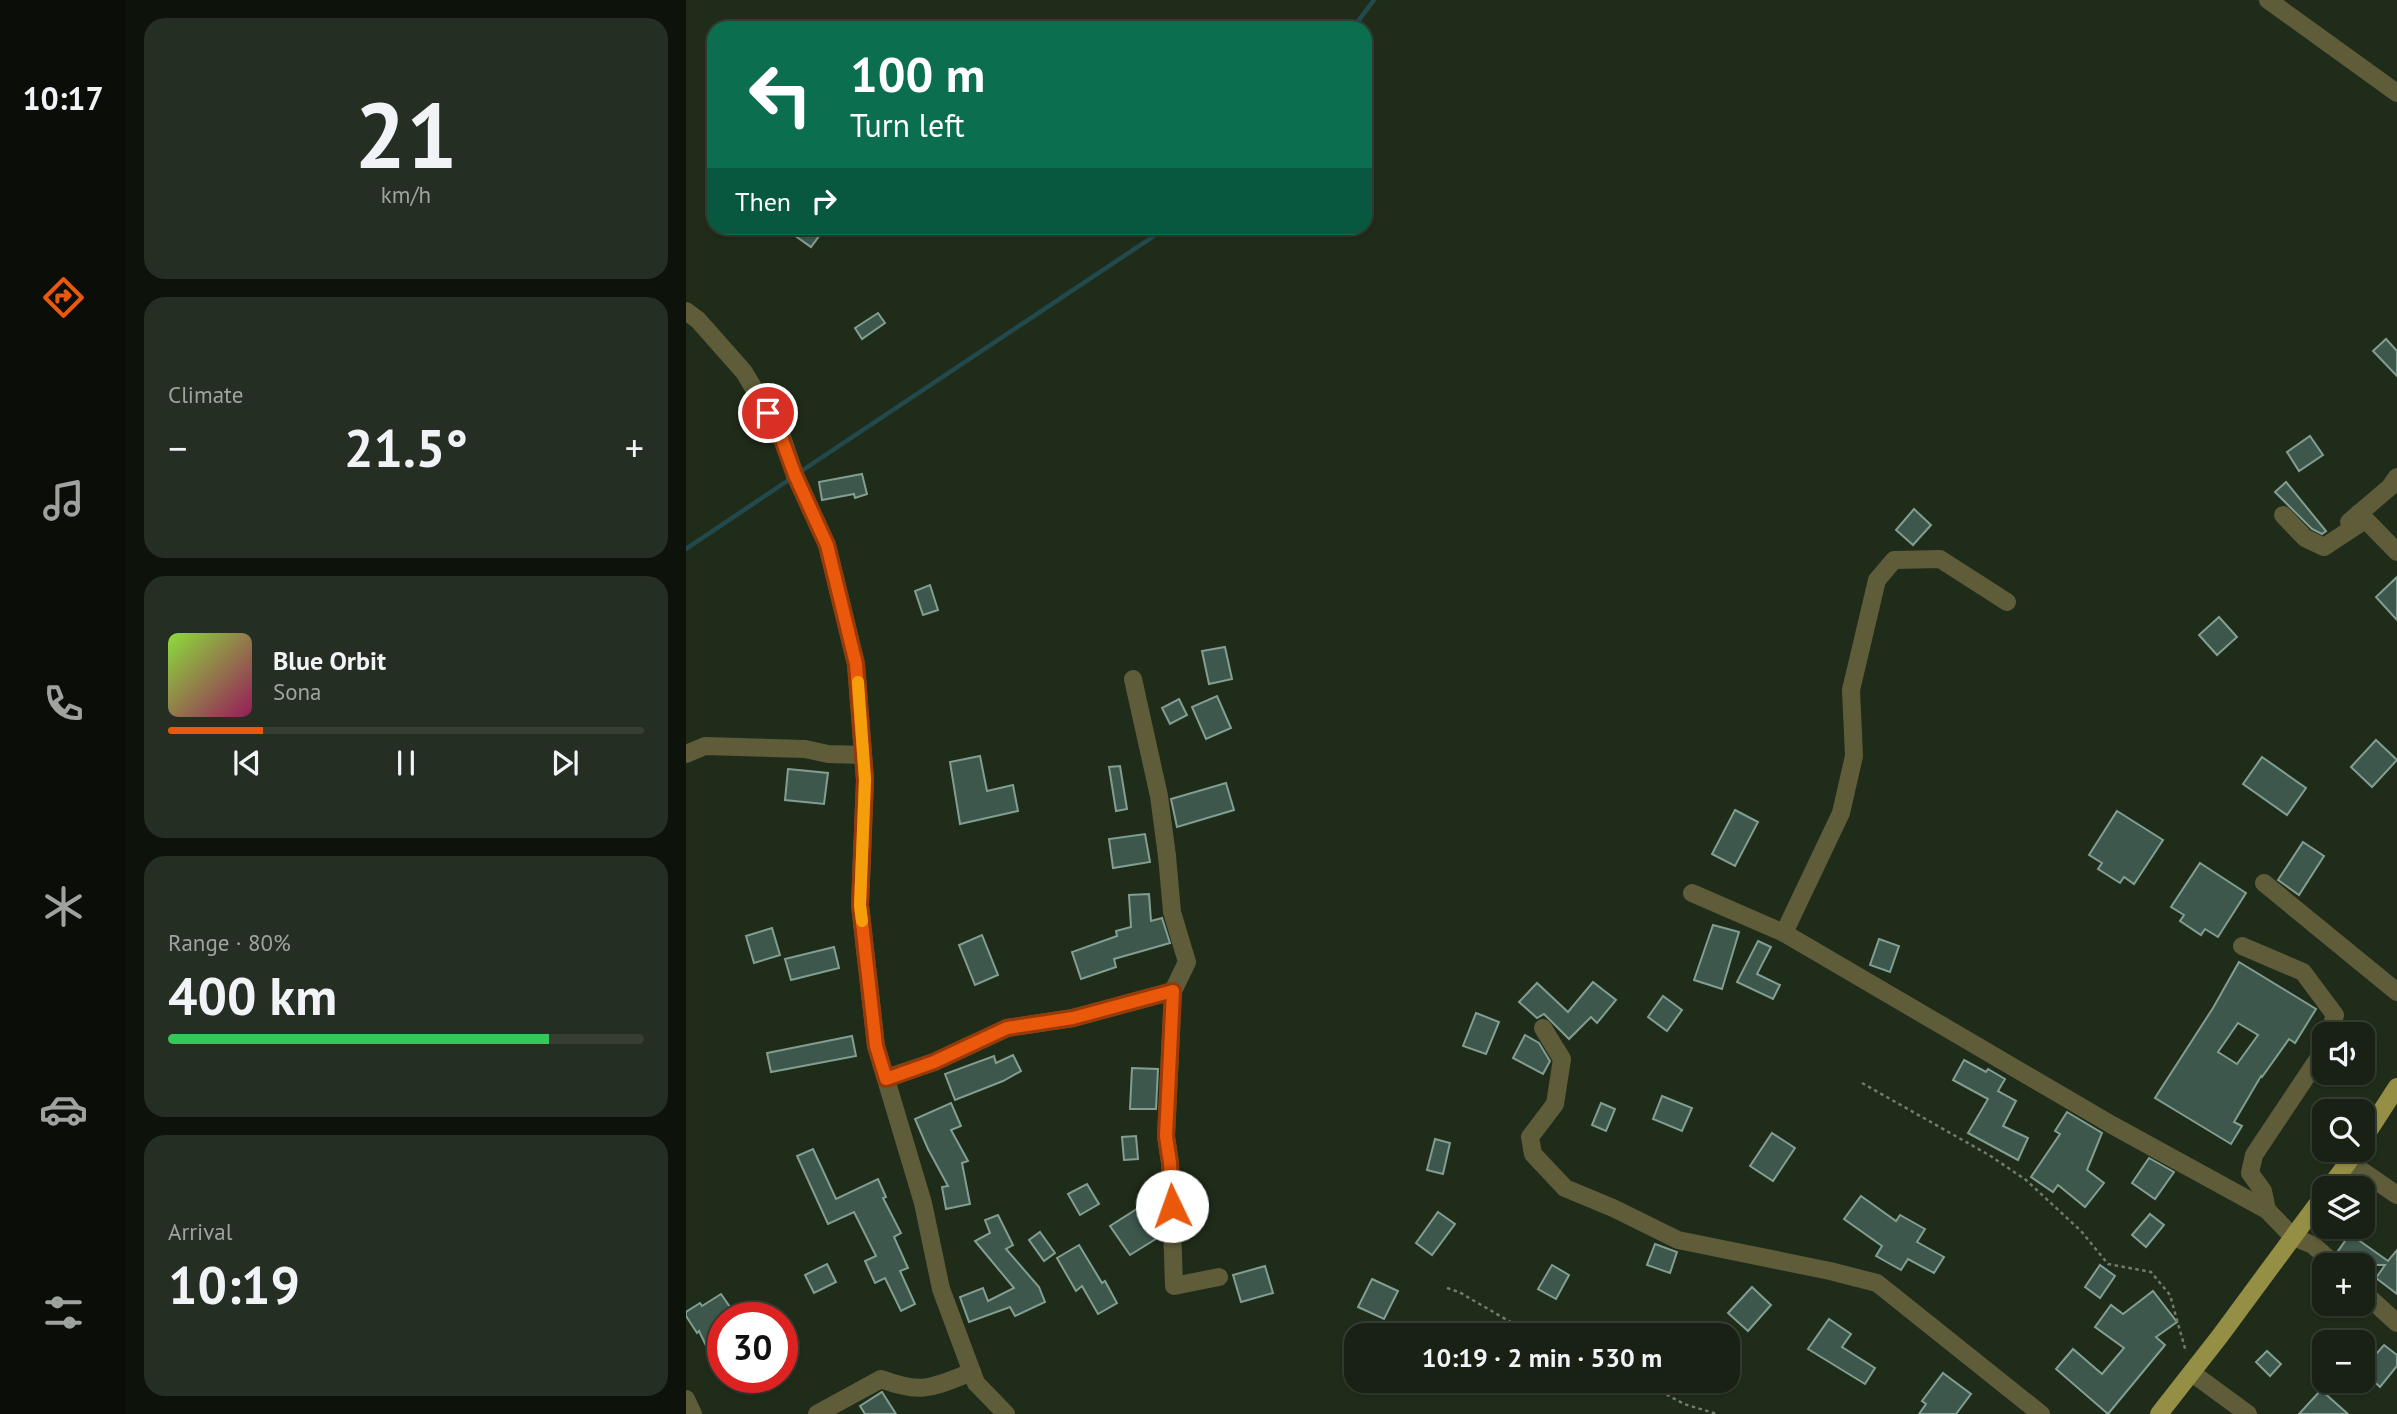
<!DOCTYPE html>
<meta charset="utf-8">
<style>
:root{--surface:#182114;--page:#252e22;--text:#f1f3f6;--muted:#9fa3a0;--line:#363e34;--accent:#ea580c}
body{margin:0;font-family:"PT Sans",sans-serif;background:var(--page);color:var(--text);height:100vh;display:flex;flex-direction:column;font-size:26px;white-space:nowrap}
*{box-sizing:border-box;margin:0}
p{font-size:23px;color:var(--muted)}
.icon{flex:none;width:38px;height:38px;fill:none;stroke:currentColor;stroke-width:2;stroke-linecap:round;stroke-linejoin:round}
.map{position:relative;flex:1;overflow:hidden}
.panel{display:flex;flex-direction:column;gap:18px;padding:18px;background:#0d120b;width:560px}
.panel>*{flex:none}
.hud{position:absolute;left:21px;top:21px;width:665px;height:214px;border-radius:21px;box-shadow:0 2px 5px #0004,0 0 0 2px var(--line);background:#0b6e4f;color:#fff;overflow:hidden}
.tools{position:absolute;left:1626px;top:1022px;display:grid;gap:14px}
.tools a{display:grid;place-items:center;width:63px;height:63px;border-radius:14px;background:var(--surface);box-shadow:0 2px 5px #0004,0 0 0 2px var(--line);font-size:35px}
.speed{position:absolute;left:21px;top:1302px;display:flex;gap:14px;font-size:35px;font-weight:700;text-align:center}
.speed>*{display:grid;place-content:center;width:91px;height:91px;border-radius:50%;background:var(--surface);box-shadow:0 2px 5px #0004,0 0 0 2px var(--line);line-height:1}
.speed .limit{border:10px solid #d22;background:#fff;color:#111}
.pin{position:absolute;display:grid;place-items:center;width:60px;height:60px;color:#fff;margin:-30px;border:4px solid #fff;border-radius:50%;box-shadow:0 2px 7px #0007}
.me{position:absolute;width:77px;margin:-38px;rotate:357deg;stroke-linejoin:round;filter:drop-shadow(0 0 5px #0008)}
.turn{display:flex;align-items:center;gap:24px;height:147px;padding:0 28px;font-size:32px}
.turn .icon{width:91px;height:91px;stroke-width:2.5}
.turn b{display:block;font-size:49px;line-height:60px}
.then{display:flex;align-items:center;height:66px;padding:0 28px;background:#0003;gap:14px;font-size:26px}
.big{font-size:52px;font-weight:600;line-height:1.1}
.panel .card{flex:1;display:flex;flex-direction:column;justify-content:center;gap:10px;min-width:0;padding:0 24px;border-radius:21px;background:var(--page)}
.panel .dial{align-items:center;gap:0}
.dial b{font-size:91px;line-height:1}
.song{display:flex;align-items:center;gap:21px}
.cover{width:84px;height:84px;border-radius:10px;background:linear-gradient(135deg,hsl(90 70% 55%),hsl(330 70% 35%))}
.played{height:7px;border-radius:4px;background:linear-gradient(90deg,var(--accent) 20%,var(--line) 20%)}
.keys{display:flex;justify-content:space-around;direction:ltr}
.heat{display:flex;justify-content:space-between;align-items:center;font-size:38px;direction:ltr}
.charge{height:10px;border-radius:5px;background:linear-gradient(90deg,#34c759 80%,var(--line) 0)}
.trip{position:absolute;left:658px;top:1323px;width:396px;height:70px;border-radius:21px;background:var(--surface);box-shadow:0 2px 5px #0004,0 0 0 2px var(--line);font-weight:600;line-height:70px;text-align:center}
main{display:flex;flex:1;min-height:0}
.tabs{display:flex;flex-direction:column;width:126px;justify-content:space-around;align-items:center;background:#0a0d08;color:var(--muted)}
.tabs .icon{width:49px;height:49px}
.tabs .selected{color:var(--accent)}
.tabs b{font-size:32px;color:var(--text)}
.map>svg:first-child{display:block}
</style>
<main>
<nav class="tabs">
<b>10:17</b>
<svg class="icon selected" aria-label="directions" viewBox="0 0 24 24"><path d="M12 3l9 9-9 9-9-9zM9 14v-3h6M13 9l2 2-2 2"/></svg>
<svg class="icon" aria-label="music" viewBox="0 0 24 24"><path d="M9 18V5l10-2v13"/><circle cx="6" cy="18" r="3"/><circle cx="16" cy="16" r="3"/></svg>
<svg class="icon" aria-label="phone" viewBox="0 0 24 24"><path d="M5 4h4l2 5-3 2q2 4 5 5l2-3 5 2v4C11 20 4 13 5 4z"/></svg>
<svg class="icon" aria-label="climate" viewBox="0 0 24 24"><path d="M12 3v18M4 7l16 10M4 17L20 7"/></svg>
<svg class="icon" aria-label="car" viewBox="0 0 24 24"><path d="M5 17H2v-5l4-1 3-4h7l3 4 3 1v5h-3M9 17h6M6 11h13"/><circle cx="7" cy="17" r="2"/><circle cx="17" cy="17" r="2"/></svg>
<svg class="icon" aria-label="filters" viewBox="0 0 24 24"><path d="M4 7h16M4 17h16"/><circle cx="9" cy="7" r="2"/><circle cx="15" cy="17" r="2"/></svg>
</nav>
<section class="panel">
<div class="card dial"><b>21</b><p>km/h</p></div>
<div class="card"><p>Climate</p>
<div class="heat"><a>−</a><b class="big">21.5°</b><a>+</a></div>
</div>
<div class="card">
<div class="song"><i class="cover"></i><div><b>Blue Orbit</b><p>Sona</p></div></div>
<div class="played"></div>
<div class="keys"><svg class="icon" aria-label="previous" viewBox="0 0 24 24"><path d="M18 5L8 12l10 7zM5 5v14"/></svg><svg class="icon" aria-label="pause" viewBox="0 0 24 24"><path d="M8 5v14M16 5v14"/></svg><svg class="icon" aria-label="next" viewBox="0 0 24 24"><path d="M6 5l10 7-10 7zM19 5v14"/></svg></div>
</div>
<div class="card"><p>Range · 80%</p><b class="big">400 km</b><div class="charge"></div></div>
<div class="card"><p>Arrival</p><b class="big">10:19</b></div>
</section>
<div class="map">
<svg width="1711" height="1414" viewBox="0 0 1711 1414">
<rect width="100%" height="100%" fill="#202c1a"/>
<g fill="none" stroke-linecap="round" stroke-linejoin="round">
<!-- stream -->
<g stroke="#224a4c" stroke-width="4.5">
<polyline points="667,28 688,0"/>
<polyline points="114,472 480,228"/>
<polyline points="0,549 104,479"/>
</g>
</g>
<!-- building -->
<g fill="#3d574d" stroke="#819e91" stroke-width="2" fill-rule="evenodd">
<polygon points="113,228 139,228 125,247 108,235"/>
<polygon points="192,313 199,323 176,339 169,328"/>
<polygon points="1700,339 1711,351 1711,376 1687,351"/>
<polygon points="1624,436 1637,455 1613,471 1601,452"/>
<polygon points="176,474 181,494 169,498 168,494 136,500 133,482"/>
<polygon points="1600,482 1640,531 1636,534 1626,529 1589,492"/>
<polygon points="1228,509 1245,525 1227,545 1210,530"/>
<polygon points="1711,577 1711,620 1690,597"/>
<polygon points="244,585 252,610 237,615 229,591"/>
<polygon points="1533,617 1551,637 1531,655 1513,635"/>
<polygon points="539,647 546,679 523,684 516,651"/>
<polygon points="531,696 545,728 520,739 506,707"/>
<polygon points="493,699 501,715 484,724 476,708"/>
<polygon points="1690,740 1711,760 1686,787 1665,767"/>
<polygon points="294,756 301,791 327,785 332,811 274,824 264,762"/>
<polygon points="1576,757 1620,788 1601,815 1557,784"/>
<polygon points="434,766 441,809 430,811 423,767"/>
<polygon points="102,769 142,773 138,804 99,800"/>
<polygon points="540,783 548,810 491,827 485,799"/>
<polygon points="1049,810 1072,822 1049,866 1026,854"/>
<polygon points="1431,811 1477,840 1448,884 1438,877 1434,883 1412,869 1416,863 1403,855"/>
<polygon points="459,834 464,862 427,868 423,839"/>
<polygon points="1617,842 1638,856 1613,895 1592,880"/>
<polygon points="1514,863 1560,893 1532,937 1519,929 1515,935 1494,921 1498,915 1485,907"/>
<polygon points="463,894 465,921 476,918 484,943 428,959 430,967 395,979 386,952 431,936 430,931 445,927 443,895"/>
<polygon points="1027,925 1053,932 1036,989 1008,980"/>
<polygon points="86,928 94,955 68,963 60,936"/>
<polygon points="296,935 312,975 289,985 273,945"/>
<polygon points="1193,939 1213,946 1204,972 1184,965"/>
<polygon points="1072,941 1085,947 1071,974 1094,985 1087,999 1051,982"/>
<polygon points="148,947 153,968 105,980 99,959"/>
<path d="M 1553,962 L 1630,1009 L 1609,1043 L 1603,1039 L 1576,1077 L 1575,1076 L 1548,1122 L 1556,1126 L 1545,1144 L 1469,1098 L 1527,1008 ZM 1552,1023 L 1572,1035 L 1551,1064 L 1532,1052 Z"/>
<polygon points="907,982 930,1000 911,1023 905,1017 883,1039 858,1014 851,1018 833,1002 851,983 882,1012"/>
<polygon points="977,996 996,1010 981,1031 962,1017"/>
<polygon points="790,1013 813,1022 800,1054 777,1046"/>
<polygon points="839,1035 853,1043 864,1061 857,1074 827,1058"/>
<polygon points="166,1036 170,1056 85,1072 81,1053"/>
<polygon points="327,1055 335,1071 317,1081 269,1100 259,1074 308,1056 310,1063"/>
<polygon points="1278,1060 1300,1072 1302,1069 1319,1079 1312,1091 1330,1101 1317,1126 1342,1138 1332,1160 1282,1133 1302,1099 1267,1080"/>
<polygon points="446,1068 472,1069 470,1109 444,1109"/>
<polygon points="976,1096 1006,1108 996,1131 967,1119"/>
<polygon points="265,1103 275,1126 265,1130 282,1161 276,1163 284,1204 260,1209 256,1187 262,1186 242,1149 229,1119"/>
<polygon points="915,1103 929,1109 920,1131 906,1125"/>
<polygon points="1381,1112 1416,1133 1401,1170 1418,1183 1399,1207 1372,1185 1367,1192 1345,1177 1374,1134 1369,1131"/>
<polygon points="1086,1133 1109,1148 1087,1181 1064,1166"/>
<polygon points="450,1136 452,1159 438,1160 436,1137"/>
<polygon points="749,1139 764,1143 757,1174 741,1170"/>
<polygon points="127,1149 150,1199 192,1179 200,1197 197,1198 215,1233 208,1237 222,1268 214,1271 229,1304 215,1311 199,1278 189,1283 179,1261 190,1256 168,1212 142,1224 111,1156"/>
<polygon points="1463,1158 1488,1172 1469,1199 1446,1183"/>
<polygon points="401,1184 413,1204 394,1215 382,1194"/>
<polygon points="1175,1196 1210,1221 1214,1215 1239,1229 1231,1242 1258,1257 1248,1273 1222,1259 1215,1270 1190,1256 1196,1246 1158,1219"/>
<polygon points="454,1207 473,1237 444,1255 424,1226"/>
<polygon points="752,1212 769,1224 746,1255 730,1243"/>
<polygon points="1464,1214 1478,1225 1460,1247 1446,1235"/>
<polygon points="312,1215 327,1245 320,1249 353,1287 359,1302 329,1316 324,1307 283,1322 274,1297 297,1288 302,1301 328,1288 289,1241 304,1233 299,1220"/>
<polygon points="354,1232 369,1253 358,1261 343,1240"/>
<polygon points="1664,1234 1702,1261 1711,1250 1711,1294 1690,1278 1699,1265 1672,1265 1652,1251"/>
<polygon points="969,1244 991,1252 984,1273 961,1265"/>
<polygon points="393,1245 416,1283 419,1281 431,1303 412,1314 396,1286 390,1291 371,1258"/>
<polygon points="141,1264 150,1282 128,1293 119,1275"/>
<polygon points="866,1265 883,1275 870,1299 852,1289"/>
<polygon points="1414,1265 1429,1276 1414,1298 1399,1287"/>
<polygon points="579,1266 587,1293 555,1302 547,1275"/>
<polygon points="686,1279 712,1291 698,1319 672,1307"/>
<polygon points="1066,1287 1085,1305 1062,1331 1042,1313"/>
<polygon points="1467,1291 1491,1322 1470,1337 1479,1345 1422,1414 1370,1369 1387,1349 1416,1374 1438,1348 1409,1327 1425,1305 1437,1314"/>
<polygon points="35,1294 46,1310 37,1316 37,1381 13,1331 11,1333 0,1316 0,1312 14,1303 16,1306"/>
<polygon points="1143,1319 1165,1334 1156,1347 1189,1368 1179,1384 1122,1349"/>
<polygon points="1698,1345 1711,1355 1711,1366 1694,1387 1676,1370"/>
<polygon points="1581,1351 1595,1364 1584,1376 1570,1362"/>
<polygon points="1257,1373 1285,1394 1270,1414 1233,1414 1240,1404 1236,1401"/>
<polygon points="1635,1390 1662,1414 1613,1414"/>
<polygon points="196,1392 210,1414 179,1414 174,1406"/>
</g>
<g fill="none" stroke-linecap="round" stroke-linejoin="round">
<!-- path -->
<g stroke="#727c6d" stroke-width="2.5" stroke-dasharray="3.5 3.5" stroke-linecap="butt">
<polyline points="1176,1083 1303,1155 1340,1180 1395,1231 1422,1264 1465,1272 1484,1295 1500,1352"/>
<polyline points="761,1288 773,1292 828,1324 856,1335"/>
<polyline points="956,1381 998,1404 1031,1414"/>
</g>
<!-- minor -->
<g stroke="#5f5c3a" stroke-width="18">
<polyline points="1582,0 1711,93"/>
<polyline points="0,311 12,320 58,372 95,434 109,475 141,545 170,664 179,780 174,905 190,1046 237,1203 255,1289 290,1383 320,1414"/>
<polyline points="1673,513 1711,552"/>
<polyline points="1597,515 1619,538 1638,547 1679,520"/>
<polyline points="1663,522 1704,487 1711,477"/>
<polyline points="447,679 473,796 481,856 486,912 501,962 487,991 480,1136 484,1163 488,1286 533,1277"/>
<polyline points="0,754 19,746 119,749 142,754 177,755"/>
<polyline points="1578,883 1711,992"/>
<polyline points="1006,893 1098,933 1426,1125 1581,1210 1607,1237 1627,1245 1649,1265"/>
<polyline points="1098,933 1155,813 1168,756 1165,690 1191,580 1208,560 1254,559 1321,602"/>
<polyline points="1556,946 1617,972 1649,1015 1643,1034"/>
<polyline points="857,1028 876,1059 869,1104 844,1137 847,1154 879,1188 927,1208 992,1240 1144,1271 1191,1283 1355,1414"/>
<polyline points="200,1078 248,1062 321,1028 387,1018 487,991"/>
<polyline points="1663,1162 1711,1195"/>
<polyline points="1581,1210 1577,1191 1564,1173 1568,1155 1638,1050"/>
<polyline points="1676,1291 1711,1323"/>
<polyline points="1506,1373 1562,1414"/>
<polyline points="0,1399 7,1414"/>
<path d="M 131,1414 L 195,1379 C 237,1395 247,1387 286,1372"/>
</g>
<!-- major -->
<g stroke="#958e45" stroke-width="18">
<polyline points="1676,1141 1711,1087"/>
<polyline points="1643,1188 1671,1150"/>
<polyline points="1473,1414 1534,1336 1638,1195"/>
</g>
</g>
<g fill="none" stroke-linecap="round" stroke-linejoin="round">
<!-- route casing -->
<g stroke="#983908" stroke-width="18">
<polyline id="route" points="82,413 94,434 109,475 141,545 170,664 179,780 174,905 190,1046 200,1079 248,1062 321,1028 387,1018 487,991 480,1136 484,1163 486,1206"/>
</g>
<!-- route -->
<use href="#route" stroke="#ea580c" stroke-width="12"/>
<!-- slow -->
<polyline stroke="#f59e0b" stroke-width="12" points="172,682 179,780 174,905 176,921"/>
</g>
</svg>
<div class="tools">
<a><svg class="icon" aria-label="sound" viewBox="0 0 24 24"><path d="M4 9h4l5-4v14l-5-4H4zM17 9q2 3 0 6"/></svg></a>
<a><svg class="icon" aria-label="search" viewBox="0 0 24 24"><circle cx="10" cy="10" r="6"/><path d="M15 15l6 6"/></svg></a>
<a><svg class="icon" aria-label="layers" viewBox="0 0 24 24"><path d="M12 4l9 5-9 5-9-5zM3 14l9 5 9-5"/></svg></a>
<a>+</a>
<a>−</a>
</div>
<div class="speed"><div class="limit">30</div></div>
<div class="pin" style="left:82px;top:413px;background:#d93025"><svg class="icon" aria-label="arrive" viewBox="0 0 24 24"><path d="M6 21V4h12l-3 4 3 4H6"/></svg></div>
<svg class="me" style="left:486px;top:1206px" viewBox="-20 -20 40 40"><circle r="19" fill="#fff"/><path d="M0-13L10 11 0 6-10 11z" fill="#ea580c"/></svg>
<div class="trip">10:19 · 2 min · 530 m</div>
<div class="hud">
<div class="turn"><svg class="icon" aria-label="left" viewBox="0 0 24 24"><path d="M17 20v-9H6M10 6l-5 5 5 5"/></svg><div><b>100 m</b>Turn left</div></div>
<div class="then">Then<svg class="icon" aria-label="right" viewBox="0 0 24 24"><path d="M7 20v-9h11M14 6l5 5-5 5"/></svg></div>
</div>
</div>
</main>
